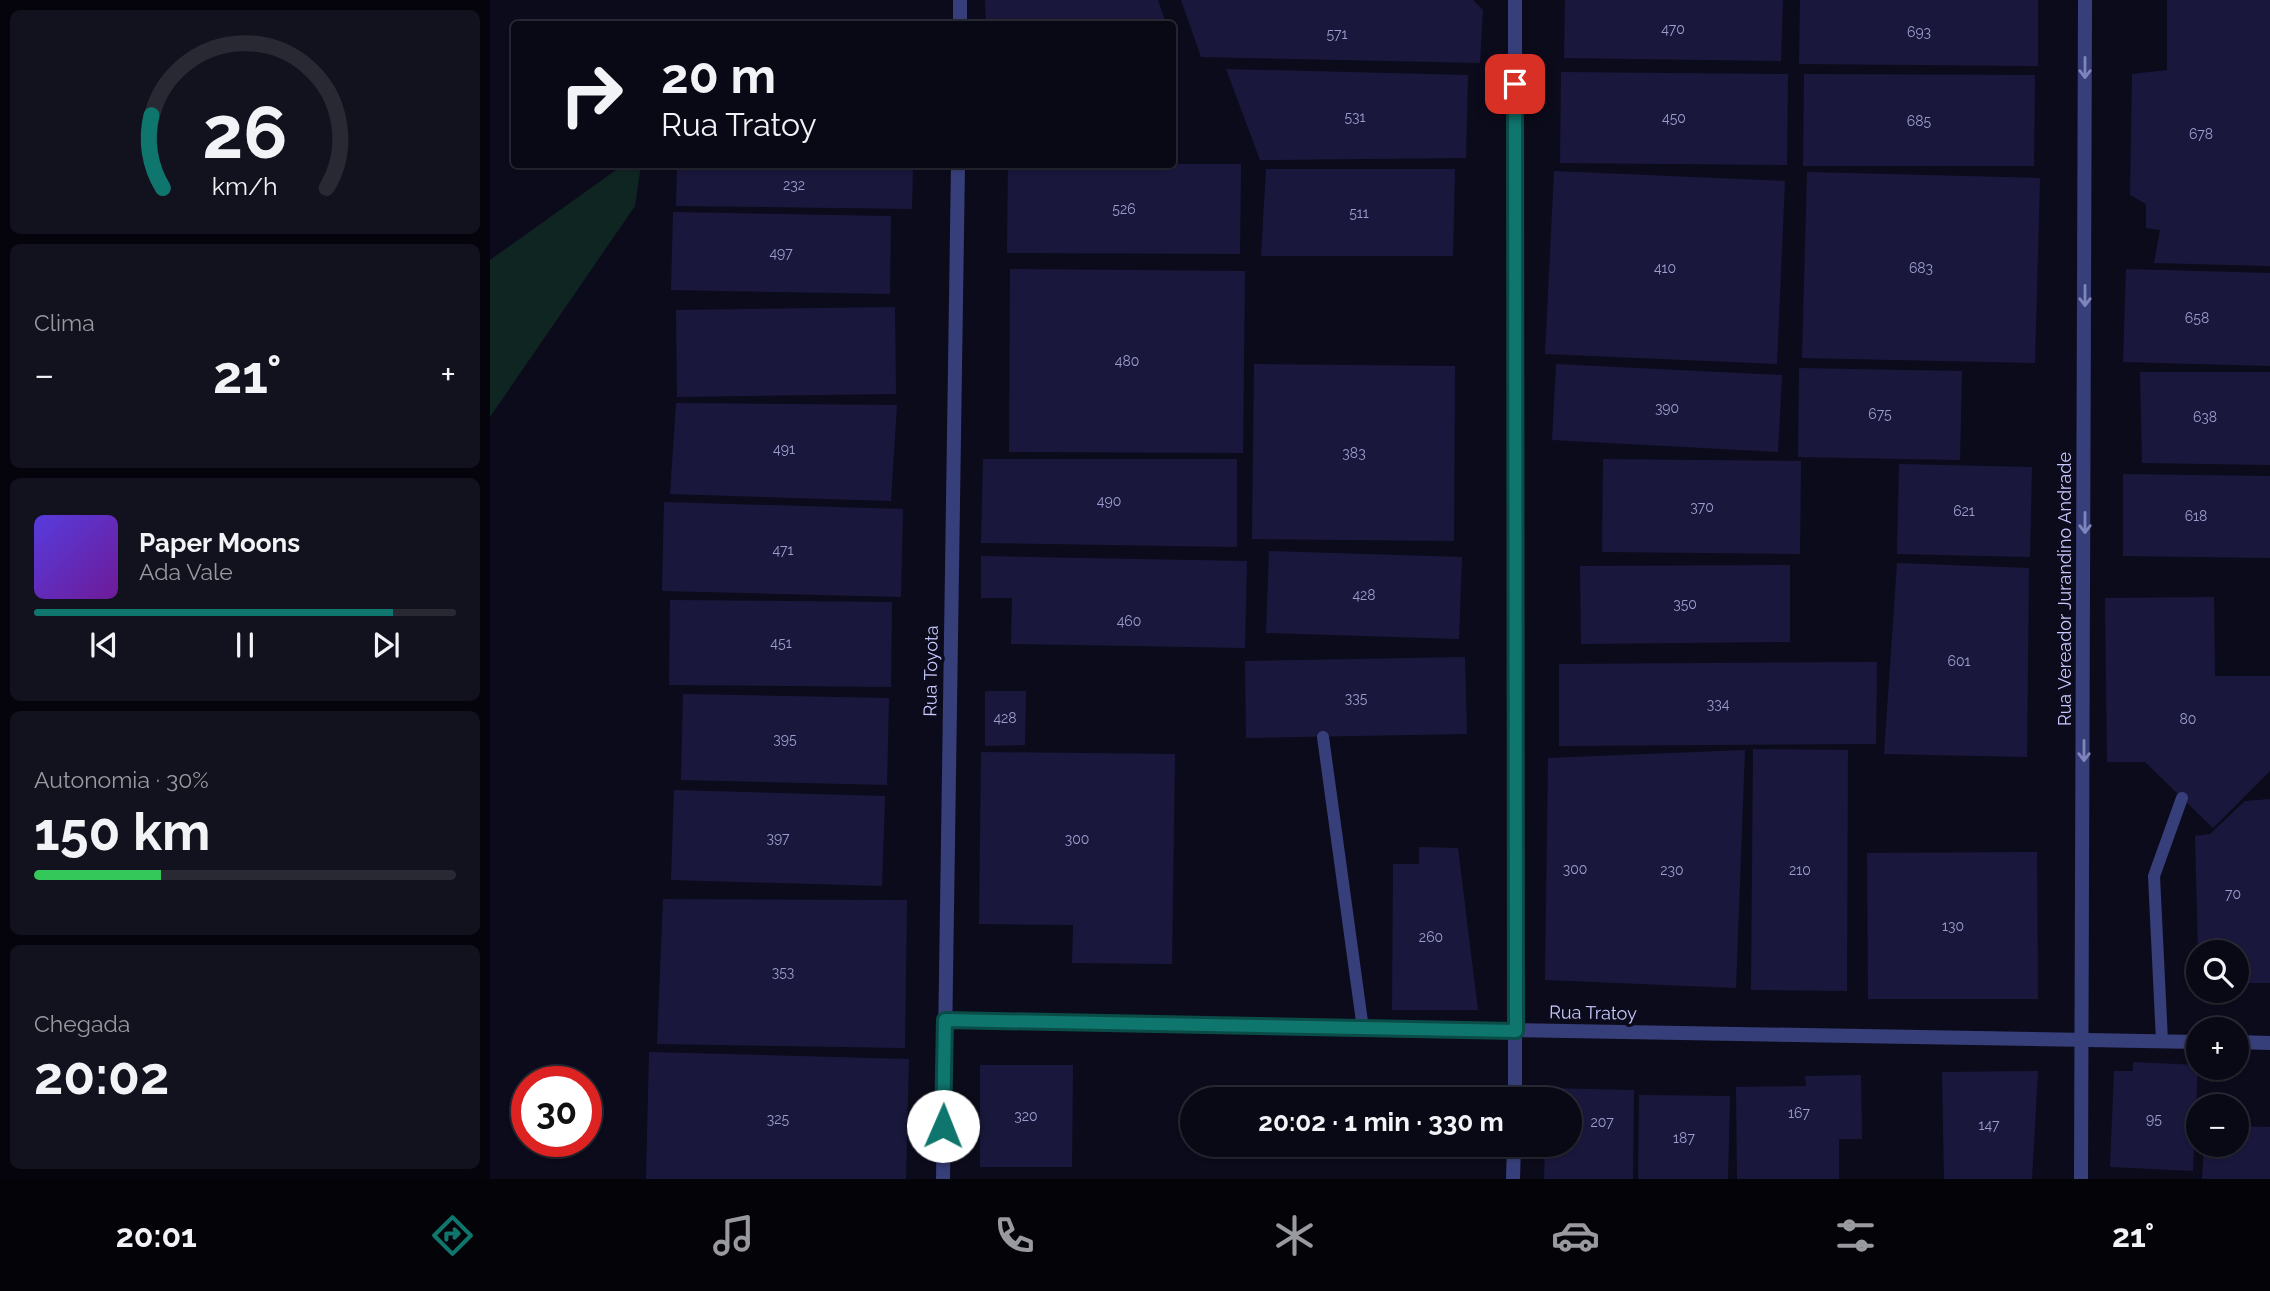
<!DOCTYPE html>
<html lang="pt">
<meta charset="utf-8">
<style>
:root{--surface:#090815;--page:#12111e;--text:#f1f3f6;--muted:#999aa0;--line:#292934;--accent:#0f766e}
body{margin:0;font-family:Raleway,sans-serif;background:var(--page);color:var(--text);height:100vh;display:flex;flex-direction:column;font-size:26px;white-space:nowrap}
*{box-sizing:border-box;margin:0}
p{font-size:23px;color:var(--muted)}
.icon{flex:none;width:38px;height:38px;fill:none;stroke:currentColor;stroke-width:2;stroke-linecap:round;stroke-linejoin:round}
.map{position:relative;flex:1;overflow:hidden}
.panel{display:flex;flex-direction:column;gap:10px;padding:10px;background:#05040c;width:490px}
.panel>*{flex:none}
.guide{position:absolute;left:21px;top:21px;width:665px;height:147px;border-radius:7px;box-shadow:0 2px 5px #0004,0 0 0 2px var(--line);background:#090815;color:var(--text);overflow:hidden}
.buttons{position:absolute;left:1696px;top:940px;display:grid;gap:14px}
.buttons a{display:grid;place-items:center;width:63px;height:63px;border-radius:50%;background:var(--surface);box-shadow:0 2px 5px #0004,0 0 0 2px var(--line);font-size:35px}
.speed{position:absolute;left:21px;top:1066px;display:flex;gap:14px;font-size:35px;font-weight:700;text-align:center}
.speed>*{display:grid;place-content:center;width:91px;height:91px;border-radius:50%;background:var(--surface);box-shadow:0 2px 5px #0004,0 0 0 2px var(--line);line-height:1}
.speed .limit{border:10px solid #d22;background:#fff;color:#111}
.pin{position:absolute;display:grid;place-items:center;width:60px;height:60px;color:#fff;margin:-30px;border-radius:14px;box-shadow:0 4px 10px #0006}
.me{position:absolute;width:77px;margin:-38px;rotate:1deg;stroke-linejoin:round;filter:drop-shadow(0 0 5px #0008)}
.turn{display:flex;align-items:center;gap:24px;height:147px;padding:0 35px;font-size:32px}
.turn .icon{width:91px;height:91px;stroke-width:2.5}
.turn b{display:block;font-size:49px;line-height:60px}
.big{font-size:52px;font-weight:700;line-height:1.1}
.panel .tile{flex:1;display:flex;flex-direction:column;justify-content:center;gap:10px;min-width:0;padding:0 24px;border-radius:10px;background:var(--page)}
.panel .dial{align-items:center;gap:0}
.dial svg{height:182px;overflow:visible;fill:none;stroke:var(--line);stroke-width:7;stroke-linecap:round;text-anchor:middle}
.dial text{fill:var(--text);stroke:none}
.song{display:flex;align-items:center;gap:21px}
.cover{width:84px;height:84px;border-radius:10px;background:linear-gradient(135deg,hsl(250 70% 55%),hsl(280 70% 35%))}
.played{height:7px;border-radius:4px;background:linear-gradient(90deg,var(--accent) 85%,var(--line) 85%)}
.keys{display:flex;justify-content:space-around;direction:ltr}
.heat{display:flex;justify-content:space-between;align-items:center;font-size:38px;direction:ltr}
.charge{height:10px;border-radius:5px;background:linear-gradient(90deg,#34c759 30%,var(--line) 0)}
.trip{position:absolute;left:690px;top:1087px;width:402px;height:70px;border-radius:35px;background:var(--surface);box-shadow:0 2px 5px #0004,0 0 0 2px var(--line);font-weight:700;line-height:70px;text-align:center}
.tab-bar{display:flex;height:112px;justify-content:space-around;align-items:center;background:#040308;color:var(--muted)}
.tab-bar .icon{width:49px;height:49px}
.tab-bar .selected{color:var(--accent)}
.tab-bar b{font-size:32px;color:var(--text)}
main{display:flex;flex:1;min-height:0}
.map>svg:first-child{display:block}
</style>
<main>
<section class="panel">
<div class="tile dial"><svg viewBox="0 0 100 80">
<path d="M14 69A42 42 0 1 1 86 69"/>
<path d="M14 69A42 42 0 0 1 9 37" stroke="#0f766e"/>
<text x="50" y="56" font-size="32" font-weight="700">26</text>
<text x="50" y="72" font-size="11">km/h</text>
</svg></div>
<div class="tile"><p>Clima</p>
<div class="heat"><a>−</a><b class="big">21°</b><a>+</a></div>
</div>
<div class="tile">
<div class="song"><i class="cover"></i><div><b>Paper Moons</b><p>Ada Vale</p></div></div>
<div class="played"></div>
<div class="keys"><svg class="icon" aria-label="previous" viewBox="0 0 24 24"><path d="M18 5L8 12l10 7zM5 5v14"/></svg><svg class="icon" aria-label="pause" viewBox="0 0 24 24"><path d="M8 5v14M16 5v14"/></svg><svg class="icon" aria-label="next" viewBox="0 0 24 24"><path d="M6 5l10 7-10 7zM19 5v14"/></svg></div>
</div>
<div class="tile"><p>Autonomia · 30%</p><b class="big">150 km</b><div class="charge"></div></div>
<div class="tile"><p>Chegada</p><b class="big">20:02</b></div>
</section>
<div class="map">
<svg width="1780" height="1179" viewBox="0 0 1780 1179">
<rect width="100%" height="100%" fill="#0c0b1c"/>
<!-- green -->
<polygon fill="#0f2521" points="133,165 151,165 145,206 0,417 0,260"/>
<!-- building -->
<g fill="#19183c">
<polygon points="495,0 668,0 676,24 496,24"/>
<polygon points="691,0 983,0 993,10 990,63 711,57"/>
<polygon points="1075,0 1293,0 1291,61 1074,58"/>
<polygon points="1310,0 1548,0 1548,66 1309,64"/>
<polygon points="1677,0 1780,0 1780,266 1664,263 1670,230 1656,228 1656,204 1640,195 1642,74 1677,70"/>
<polygon points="736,69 978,75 976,158 770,160"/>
<polygon points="1071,72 1298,74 1297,165 1070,163"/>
<polygon points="1314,74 1545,75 1544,166 1313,166"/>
<polygon points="187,164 423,164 422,209 186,206"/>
<polygon points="518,164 751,164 750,254 517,253"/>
<polygon points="776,169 965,169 963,256 771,256"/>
<polygon points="1064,171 1295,181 1287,364 1055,354"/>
<polygon points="1317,172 1550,178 1545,363 1312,358"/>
<polygon points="183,212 401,216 400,294 181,290"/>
<polygon points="520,269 755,271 753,453 519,452"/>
<polygon points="1636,269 1780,273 1780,366 1633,362"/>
<polygon points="405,307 406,394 187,397 186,310"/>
<polygon points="764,364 965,366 964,541 762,539"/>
<polygon points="1066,364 1292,375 1288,452 1062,440"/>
<polygon points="1309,368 1472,371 1470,460 1308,457"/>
<polygon points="1650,372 1780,372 1780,465 1652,463"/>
<polygon points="186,403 407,405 401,501 180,494"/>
<polygon points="493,459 747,459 747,547 491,543"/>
<polygon points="1113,459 1311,461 1310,554 1112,552"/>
<polygon points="1409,464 1542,467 1540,557 1407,554"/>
<polygon points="1633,474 1780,476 1780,558 1633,556"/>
<polygon points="174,502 413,509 411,597 172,591"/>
<polygon points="779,551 972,557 969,639 776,633"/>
<polygon points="491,556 757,561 755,648 521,644 522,598 491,598"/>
<polygon points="1407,563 1539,568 1537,757 1394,754"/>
<polygon points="1300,565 1300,642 1091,644 1090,566"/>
<polygon points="1724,597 1725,676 1780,676 1780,771 1723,828 1655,762 1617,762 1615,598"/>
<polygon points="180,600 402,602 401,687 179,685"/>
<polygon points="975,657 977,734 756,738 755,661"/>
<polygon points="1387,662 1386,744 1069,746 1069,664"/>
<polygon points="495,691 536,691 535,745 495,746"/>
<polygon points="193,694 399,698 397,785 191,780"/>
<polygon points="1263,749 1358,750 1357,991 1261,990"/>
<polygon points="1255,750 1246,988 1055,980 1058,758"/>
<polygon points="491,752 685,754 682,964 582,963 583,925 489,924"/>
<polygon points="184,790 395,796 392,886 181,880"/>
<polygon points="1780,799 1780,983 1746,983 1746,952 1708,952 1705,836 1720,834 1755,801"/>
<polygon points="929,847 968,848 988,1010 902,1010 903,864 929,864"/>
<polygon points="1547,852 1548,999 1378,999 1377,853"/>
<polygon points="173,899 417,900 415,1048 167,1044"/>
<polygon points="159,1052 419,1059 416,1179 156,1179"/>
<polygon points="1643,1062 1708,1065 1703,1171 1620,1167 1624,1071 1643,1071"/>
<polygon points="490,1065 583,1065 582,1167 490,1167"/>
<polygon points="1548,1071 1542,1179 1454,1179 1452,1072"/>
<polygon points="1371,1075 1372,1139 1349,1139 1349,1179 1247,1179 1246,1087 1316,1086 1315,1076"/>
<polygon points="1056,1088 1144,1090 1143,1179 1054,1179 1055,1144 1080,1144 1080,1099 1056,1099"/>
<polygon points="1149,1095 1240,1096 1238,1179 1148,1179"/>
<polygon points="1746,1126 1780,1127 1780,1179 1712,1179 1714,1144 1746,1144"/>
</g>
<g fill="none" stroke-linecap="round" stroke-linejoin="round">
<!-- lane -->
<g stroke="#373f7a" stroke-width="12">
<polyline points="833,737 873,1029"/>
<polyline points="1672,1041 1664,876 1692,798"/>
</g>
<!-- street -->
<g stroke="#373f7a" stroke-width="14">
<polyline points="470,24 470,0"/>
<polyline points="455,1020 1708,1042"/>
<polyline points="1746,1042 1780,1043"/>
<polyline points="1025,1099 1025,0"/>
<polyline points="453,1179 468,164"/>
<polyline points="1023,1179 1024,1144"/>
<polyline points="1591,1179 1595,0"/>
</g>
</g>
<!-- one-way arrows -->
<defs><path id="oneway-shaft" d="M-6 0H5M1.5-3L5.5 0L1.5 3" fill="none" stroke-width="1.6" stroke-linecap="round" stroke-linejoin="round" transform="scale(1.75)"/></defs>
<g stroke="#7f84bc">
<use href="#oneway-shaft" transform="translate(1595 68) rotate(90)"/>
<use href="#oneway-shaft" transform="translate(1595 296) rotate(90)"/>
<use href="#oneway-shaft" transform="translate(1595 523) rotate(90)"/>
<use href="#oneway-shaft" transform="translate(1594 751) rotate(90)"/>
</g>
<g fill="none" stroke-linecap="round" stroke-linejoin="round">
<!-- route casing -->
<g stroke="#0a4d48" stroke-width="18">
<polyline id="route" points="453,1126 455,1020 1026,1031 1025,84"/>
</g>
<!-- route -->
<use href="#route" stroke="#0f766e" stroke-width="12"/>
</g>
<g text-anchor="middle" stroke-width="7" stroke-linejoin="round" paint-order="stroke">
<!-- number labels -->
<g font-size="14" fill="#9c9dce">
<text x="1183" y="34">470</text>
<text x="1429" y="37">693</text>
<text x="847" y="39">571</text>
<text x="865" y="122">531</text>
<text x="1184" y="123">450</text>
<text x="1429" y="126">685</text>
<text x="1711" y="139">678</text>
<text x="304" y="190">232</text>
<text x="634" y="214">526</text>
<text x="869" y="218">511</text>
<text x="291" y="258">497</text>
<text x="1175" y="273">410</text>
<text x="1431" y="273">683</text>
<text x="1707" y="323">658</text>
<text x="637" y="366">480</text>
<text x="1177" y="413">390</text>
<text x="1390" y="419">675</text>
<text x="1715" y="422">638</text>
<text x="294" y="454">491</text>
<text x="864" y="458">383</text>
<text x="619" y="506">490</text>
<text x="1212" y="512">370</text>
<text x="1474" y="516">621</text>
<text x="1706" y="521">618</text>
<text x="293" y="555">471</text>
<text x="874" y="600">428</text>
<text x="1195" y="609">350</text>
<text x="639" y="626">460</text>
<text x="291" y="648">451</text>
<text x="1469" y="666">601</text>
<text x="866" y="703">335</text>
<text x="1228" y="709">334</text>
<text x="515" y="723">428</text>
<text x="1698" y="724">80</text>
<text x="295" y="744">395</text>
<text x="288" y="843">397</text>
<text x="587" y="844">300</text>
<text x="1085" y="874">300</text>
<text x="1182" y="875">230</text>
<text x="1310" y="875">210</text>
<text x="1743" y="899">70</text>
<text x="1463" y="931">130</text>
<text x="941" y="942">260</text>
<text x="293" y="977">353</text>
<text x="1309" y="1118">167</text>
<text x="536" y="1121">320</text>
<text x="288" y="1124">325</text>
<text x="1664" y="1124">95</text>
<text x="1112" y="1127">207</text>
<text x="1499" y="1130">147</text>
<text x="1194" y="1143">187</text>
</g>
<!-- street labels -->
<g font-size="18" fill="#c7c9fe" stroke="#0c0b1c">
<text transform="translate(1575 589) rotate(-90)" y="6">Rua Vereador Jurandino Andrade</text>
<text transform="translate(441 671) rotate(-89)" y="6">Rua Toyota</text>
<text transform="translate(1103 1013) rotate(1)" y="6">Rua Tratoy</text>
</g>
</g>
</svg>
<div class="buttons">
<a><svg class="icon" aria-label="search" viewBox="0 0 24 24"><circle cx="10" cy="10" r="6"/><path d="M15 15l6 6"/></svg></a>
<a>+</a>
<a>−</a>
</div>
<div class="speed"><div class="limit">30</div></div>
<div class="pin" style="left:1025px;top:84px;background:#d93025"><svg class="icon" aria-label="arrive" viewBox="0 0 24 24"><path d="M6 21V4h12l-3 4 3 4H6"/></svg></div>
<svg class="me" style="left:453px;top:1126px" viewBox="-20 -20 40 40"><circle r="19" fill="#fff"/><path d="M0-13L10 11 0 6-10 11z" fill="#0f766e"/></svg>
<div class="trip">20:02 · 1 min · 330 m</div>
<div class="guide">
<div class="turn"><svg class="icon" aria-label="right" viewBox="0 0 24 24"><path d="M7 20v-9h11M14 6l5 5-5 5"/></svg><div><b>20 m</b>Rua Tratoy</div></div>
</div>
</div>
</main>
<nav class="tab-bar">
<b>20:01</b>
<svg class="icon selected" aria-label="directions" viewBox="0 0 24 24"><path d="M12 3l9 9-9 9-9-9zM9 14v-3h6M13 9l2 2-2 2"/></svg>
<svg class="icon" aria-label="music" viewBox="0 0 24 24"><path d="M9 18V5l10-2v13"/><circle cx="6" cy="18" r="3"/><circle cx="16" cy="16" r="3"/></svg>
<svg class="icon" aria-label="phone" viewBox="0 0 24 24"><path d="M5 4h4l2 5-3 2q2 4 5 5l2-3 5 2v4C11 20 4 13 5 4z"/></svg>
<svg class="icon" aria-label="climate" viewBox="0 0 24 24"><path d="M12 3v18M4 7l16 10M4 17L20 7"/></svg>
<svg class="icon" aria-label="car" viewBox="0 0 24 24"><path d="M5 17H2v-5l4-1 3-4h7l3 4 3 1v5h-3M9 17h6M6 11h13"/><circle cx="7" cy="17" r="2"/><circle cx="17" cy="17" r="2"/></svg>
<svg class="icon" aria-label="filters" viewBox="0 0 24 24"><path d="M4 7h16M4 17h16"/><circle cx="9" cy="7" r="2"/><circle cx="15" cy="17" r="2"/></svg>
<b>21°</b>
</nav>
